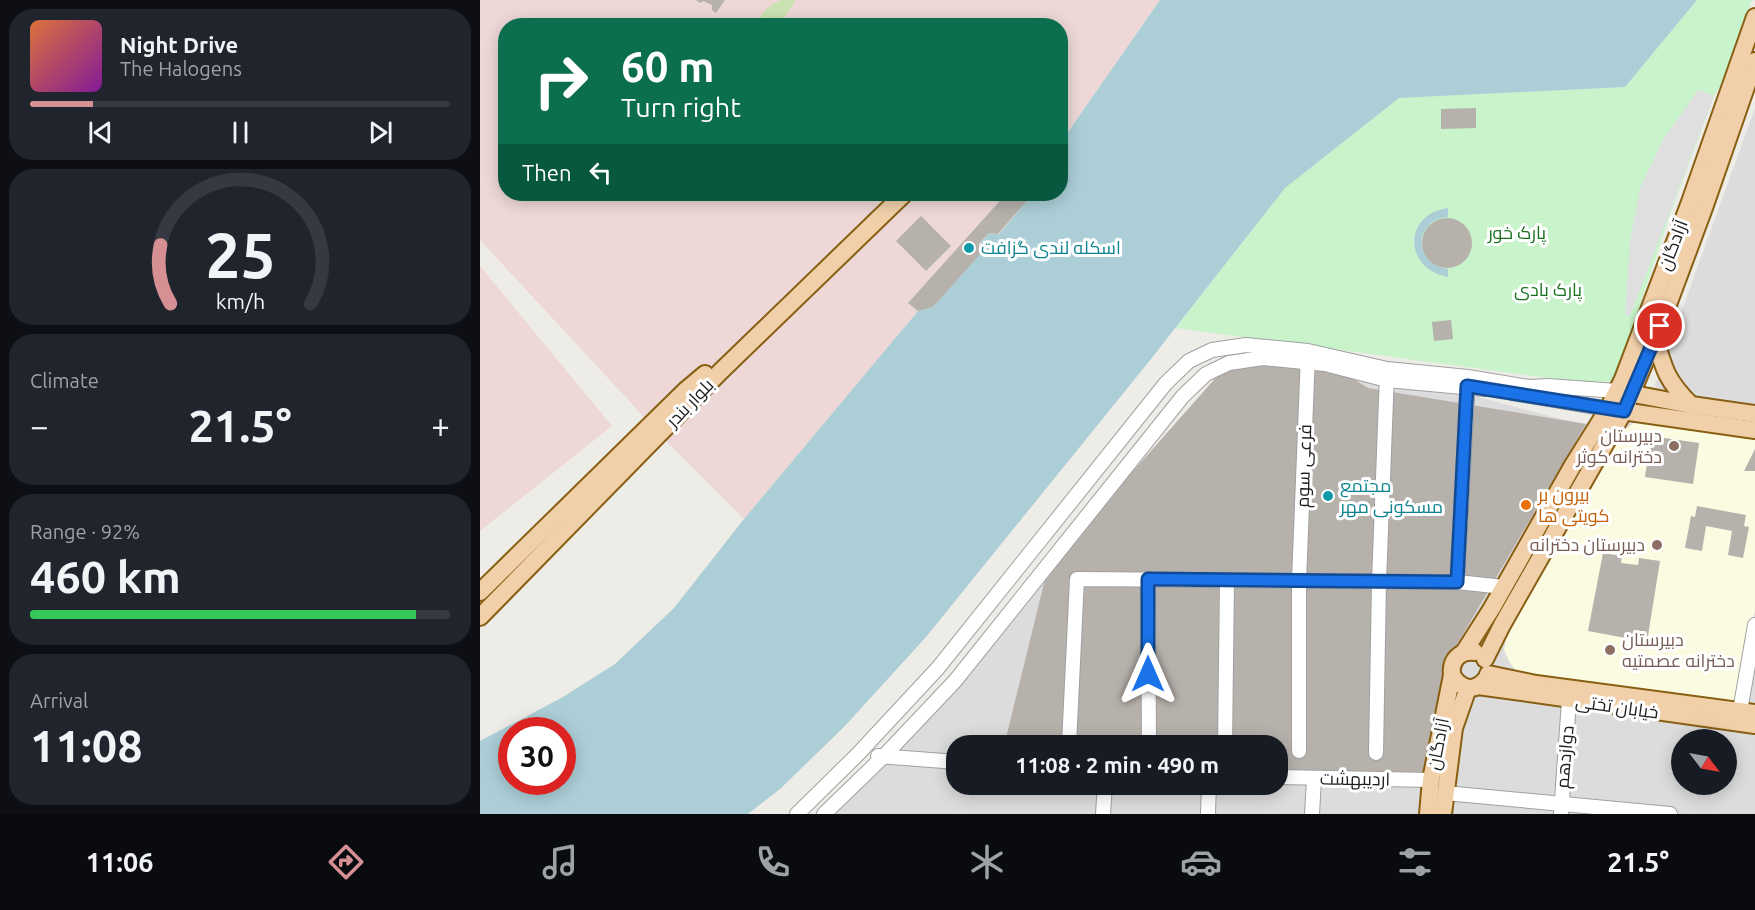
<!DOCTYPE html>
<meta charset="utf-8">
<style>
:root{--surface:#171b24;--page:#20242c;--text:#f1f3f6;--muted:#9ea1a6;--line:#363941;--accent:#d69093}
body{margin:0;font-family:Ubuntu,Cairo,sans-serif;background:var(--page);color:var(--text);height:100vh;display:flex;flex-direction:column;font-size:22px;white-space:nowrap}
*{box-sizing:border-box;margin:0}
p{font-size:20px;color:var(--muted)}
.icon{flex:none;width:33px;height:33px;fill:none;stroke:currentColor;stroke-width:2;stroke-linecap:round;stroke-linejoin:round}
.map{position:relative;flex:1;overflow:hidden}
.drawer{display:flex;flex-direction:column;gap:9px;padding:9px;background:#0d0f14;width:480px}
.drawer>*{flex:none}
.top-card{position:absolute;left:18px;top:18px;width:570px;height:183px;border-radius:24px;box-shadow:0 3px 15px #0003;background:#0b6e4f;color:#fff;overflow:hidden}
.needle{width:39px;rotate:122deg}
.fabs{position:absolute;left:1191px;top:729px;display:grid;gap:12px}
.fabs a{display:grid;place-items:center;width:66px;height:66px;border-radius:50%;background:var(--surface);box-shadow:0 3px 15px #0003;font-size:30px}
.speed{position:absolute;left:18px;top:717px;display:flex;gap:12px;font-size:30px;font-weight:700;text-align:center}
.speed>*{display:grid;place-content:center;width:78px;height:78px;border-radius:50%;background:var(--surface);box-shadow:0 3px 15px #0003;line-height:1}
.speed .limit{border:9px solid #d22;background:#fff;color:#111}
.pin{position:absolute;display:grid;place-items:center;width:51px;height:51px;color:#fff;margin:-26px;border:3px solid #fff;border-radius:50%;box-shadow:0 2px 6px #0007}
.me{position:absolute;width:66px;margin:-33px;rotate:0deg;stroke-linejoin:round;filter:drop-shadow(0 0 4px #0008)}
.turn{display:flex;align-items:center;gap:21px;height:126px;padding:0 24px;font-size:27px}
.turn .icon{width:78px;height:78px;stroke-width:2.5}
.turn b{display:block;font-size:42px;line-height:51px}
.then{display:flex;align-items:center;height:57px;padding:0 24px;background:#0003;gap:12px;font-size:22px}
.big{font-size:45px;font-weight:700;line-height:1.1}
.drawer .card{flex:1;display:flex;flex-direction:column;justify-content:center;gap:9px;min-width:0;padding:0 21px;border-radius:24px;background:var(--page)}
.drawer .dial{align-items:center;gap:0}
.dial svg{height:156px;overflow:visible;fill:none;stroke:var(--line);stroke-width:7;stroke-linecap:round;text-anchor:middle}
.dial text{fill:var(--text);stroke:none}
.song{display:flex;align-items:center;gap:18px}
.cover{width:72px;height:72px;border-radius:9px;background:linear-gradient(135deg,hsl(20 70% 55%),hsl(290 70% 35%))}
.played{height:6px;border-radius:3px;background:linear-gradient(90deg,var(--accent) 15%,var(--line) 15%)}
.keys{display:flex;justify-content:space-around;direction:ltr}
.heat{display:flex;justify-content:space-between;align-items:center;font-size:33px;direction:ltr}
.charge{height:9px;border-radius:4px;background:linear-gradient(90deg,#34c759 92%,var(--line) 0)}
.trip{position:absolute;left:466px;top:735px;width:342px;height:60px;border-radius:24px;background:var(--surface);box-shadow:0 3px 15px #0003;font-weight:700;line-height:60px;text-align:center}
.tabs{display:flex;height:96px;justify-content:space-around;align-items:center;background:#090b0e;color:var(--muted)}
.tabs .icon{width:42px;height:42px}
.tabs .on{color:var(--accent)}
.tabs b{font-size:27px;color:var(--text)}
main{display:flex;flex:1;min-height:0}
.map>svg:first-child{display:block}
</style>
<main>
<section class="drawer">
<div class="card">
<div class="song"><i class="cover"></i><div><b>Night Drive</b><p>The Halogens</p></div></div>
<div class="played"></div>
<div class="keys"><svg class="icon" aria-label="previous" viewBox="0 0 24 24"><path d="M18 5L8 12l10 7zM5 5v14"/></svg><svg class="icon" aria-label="pause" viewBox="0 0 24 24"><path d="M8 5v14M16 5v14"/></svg><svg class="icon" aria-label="next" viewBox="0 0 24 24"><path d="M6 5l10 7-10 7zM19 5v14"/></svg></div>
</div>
<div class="card dial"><svg viewBox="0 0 100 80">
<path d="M14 69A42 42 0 1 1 86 69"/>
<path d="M14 69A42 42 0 0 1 9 39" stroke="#d69093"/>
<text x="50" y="56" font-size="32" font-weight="700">25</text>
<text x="50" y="72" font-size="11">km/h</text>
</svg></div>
<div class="card"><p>Climate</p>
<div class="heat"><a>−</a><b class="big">21.5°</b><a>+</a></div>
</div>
<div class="card"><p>Range · 92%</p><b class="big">460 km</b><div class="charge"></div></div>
<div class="card"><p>Arrival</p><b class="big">11:08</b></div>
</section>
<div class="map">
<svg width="1275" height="814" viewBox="0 0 1275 814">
<rect width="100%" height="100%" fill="#eeece6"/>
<!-- residential -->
<path fill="#dddcdc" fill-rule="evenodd" d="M 1275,108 L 1275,814 L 351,814 L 748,364 L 828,351 L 1077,418 L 1106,424 L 1158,420 L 1187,409 L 1175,385 ZM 1202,740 L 1246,740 L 1246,784 L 1202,784 ZM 477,746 L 798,746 L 798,784 L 477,784 Z"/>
<!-- commercial -->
<g fill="#edd8d7">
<polygon points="0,0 680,0 581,142 580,26 26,26 26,194 526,194 429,302 438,311 264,519 189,444 0,240"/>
<polygon points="0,266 132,426 0,531"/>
</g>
<!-- education -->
<polygon fill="#fbfbe2" points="1158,420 1275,435 1275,610 1258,702 1047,676 1038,673 1030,663 1024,650 1026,638 1140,433"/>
<!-- grass -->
<path fill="#cbe3b2" d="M 302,0 L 316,0 L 299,25 L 277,25 C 281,12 289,5 302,0 Z"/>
<!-- park -->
<polygon fill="#c8f3cb" points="1217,0 1272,0 1245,77 1234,96 1187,223 1140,366 1131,381 1121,385 696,328 805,188 919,98 1145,87"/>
<!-- parking -->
<polygon fill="#dfdfdf" points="1218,90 1234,96 1150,316 1145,314 1150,241 1160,188 1183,140"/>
<!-- water -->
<g fill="#acced7" fill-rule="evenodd">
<path d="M 680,0 L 1217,0 L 1145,87 L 919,98 L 805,188 L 671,359 L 446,637 L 364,727 L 300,789 L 268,814 L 0,814 L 0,741 L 83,697 L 135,664 L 194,608 L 264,519 L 438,311 L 453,307 L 501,252 L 500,244 L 509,233 L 519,234 L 553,194 L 580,194 L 581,142 ZM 32,730 L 82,730 L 82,782 L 32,782 Z"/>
<path d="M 968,208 L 968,217 C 933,220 933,264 968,269 L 968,277 C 923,269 923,214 968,208 Z"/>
<circle cx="969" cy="243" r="12"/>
</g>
<!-- building -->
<g fill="#b7b1ac">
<polygon points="216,0 245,0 236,13 232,10 232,5 223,1 220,3"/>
<polygon points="996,108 996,128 961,129 961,109"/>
<polygon points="526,194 553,194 518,234 509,233 499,244 502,252 453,307 438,311 428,303"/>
<polygon points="441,216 471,246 446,271 416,241"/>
<circle cx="967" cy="243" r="25"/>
<polygon points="971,320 973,339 954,341 952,322"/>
<polygon points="828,351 888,388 1106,424 969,658 943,772 798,770 798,746 524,746 568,567 748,364"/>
<polygon points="1171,436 1219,443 1213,484 1165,477"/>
<polygon points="1275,449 1275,471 1264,471"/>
<polygon points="1217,506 1266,515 1264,526 1269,527 1263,558 1248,555 1252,531 1226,526 1222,551 1205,548 1211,516 1215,517"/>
<polygon points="1123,553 1142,556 1141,563 1158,565 1159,558 1180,561 1167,642 1108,631"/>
</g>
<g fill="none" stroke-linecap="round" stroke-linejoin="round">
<!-- minor casing -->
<g stroke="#a0a0a0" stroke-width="16">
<g id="minor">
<polyline points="1032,393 1128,409"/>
<polyline points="668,579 669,746"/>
<polyline points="977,582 1024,587"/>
<polyline points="1260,711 1275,625"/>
<polyline points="589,745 597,579 977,582 988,379"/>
<polyline points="745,746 747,580"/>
<polyline points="819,751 819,581 828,354"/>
<polyline points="896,753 899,582 907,374"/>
<polyline points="398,756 477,762"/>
<polyline points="798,777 951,780"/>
<polyline points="965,793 1190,814"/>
<polyline points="317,814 378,754 458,668 686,383 709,361 732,350 766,345 828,351 907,369 988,377 1049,387 1068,386 1137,391"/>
<polyline points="344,814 404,756 475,681 703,396 726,374 749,363 783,358 845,364 907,380 1004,389"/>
<polyline points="623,814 625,784"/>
<polyline points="728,814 729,784"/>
<polyline points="832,814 834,779"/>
<polyline points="1081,814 1089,701"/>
</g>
</g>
<!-- major casing -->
<g stroke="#885f12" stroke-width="20">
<g id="major">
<path d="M 1175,338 C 1184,370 1187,381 1211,405"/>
<polyline points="1143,392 1211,405 1275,414"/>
<polyline points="1135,410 1275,430"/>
<polyline points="0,592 206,390 225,374"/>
<polyline points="0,617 240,372 424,194"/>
<polyline points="984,652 1012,608 1093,465 1128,409 1143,379 1210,202 1275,17"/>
<polyline points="1005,659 1022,625 1144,411 1180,326 1224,208 1275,61"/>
<polyline points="1008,674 1056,684 1275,713"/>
<path d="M 972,675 C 980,689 994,693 1005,680"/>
<polyline points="998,686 1275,725"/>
<path d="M 948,814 L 951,780 L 972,675 C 970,660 980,650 995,652"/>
<polyline points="963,814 974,728 988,688"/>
</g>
</g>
<!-- minor -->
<use href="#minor" stroke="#fff" stroke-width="14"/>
<!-- major -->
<use href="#major" stroke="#f1d0a9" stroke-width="16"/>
</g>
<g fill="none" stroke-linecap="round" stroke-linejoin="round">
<!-- route casing -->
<g stroke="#114b97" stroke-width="15">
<polyline id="route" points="668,674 668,579 977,582 987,386 1144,411 1180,326"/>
</g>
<!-- route -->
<use href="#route" stroke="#1a73e8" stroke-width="10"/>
</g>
<!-- markers -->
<g fill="#0f9aa8" stroke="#fff" stroke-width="2">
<circle cx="489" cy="248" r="6"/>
<circle cx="848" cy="496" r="6"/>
</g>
<g fill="#8d6e63" stroke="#fff" stroke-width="2">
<circle cx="1194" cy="446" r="6"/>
<circle cx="1177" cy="545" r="6"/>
<circle cx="1130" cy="650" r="6"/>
</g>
<circle fill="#e8710a" stroke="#fff" stroke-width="2" cx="1046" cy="505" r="6"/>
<g text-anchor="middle" stroke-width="6" stroke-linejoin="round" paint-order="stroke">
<!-- park labels -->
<g font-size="18" fill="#19711e" stroke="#fff">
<text x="1037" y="239">پارک خور</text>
<text x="1068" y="296">پارک بادی</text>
</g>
<!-- street labels -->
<g font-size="18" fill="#1f1f1f" stroke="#fff">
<text transform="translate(1193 245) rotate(-69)" y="6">آزادگان</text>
<text transform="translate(210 403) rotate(-46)" y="6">بلوار بندر</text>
<text transform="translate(824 466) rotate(-88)" y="6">فرعی سوم</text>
<text transform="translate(1137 707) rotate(8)" y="6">خیابان تختی</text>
<text transform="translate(958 744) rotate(-79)" y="6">آزادگان</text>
<text transform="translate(1085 757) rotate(-85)" y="6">دوازدهم</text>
<text transform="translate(875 779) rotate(1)" y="6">اردیبهشت</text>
</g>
<!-- culture labels -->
<g font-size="18" fill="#0d838f" stroke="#fff" text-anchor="start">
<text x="501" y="254">اسکله لندی گزافت</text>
<text x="860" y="492">مجتمع<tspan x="860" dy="21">مسکونی مهر</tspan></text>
</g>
<!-- education labels -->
<g font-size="18" fill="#785e54" stroke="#fff" text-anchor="end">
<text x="1182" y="442">دبیرستان<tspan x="1182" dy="21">دخترانه کوثر</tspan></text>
<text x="1165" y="551">دبیرستان دخترانه</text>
<text x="1142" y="646" text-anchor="start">دبیرستان<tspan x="1142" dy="21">دخترانه عصمتیه</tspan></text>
</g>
<!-- food labels -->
<g font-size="18" fill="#c56008" stroke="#fff" text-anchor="start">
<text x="1058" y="501">بیرون بر<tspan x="1058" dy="21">کویتی ها</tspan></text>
</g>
</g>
</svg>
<div class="fabs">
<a><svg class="needle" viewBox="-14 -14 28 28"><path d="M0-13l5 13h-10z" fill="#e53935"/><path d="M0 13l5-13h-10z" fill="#9ea1a6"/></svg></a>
</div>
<div class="speed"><div class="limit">30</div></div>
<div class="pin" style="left:1180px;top:326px;background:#d93025"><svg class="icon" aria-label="arrive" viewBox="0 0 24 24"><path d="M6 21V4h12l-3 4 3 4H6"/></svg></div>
<svg class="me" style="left:668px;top:674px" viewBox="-20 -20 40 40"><path d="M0-17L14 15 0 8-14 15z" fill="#1a73e8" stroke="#fff" stroke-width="4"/></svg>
<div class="trip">11:08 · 2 min · 490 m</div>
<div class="top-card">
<div class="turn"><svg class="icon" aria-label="right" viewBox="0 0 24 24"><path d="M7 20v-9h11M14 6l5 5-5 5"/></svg><div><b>60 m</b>Turn right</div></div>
<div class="then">Then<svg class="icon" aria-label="left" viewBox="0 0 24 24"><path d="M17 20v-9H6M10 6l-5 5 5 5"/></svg></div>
</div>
</div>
</main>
<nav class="tabs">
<b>11:06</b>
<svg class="icon on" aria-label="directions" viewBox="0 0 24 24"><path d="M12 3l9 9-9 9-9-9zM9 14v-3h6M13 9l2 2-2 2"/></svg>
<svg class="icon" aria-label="music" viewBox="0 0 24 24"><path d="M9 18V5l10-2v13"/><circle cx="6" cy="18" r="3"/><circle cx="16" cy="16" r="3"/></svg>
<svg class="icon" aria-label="phone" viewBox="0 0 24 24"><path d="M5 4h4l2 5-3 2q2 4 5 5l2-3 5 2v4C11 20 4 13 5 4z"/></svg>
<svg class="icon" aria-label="climate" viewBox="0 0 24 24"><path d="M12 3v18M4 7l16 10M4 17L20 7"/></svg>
<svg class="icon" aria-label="car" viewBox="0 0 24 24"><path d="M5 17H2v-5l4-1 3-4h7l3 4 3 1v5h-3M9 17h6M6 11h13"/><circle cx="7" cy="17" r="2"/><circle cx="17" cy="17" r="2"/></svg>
<svg class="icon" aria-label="filters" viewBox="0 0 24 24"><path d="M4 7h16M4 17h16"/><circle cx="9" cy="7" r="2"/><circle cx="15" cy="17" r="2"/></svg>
<b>21.5°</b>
</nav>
